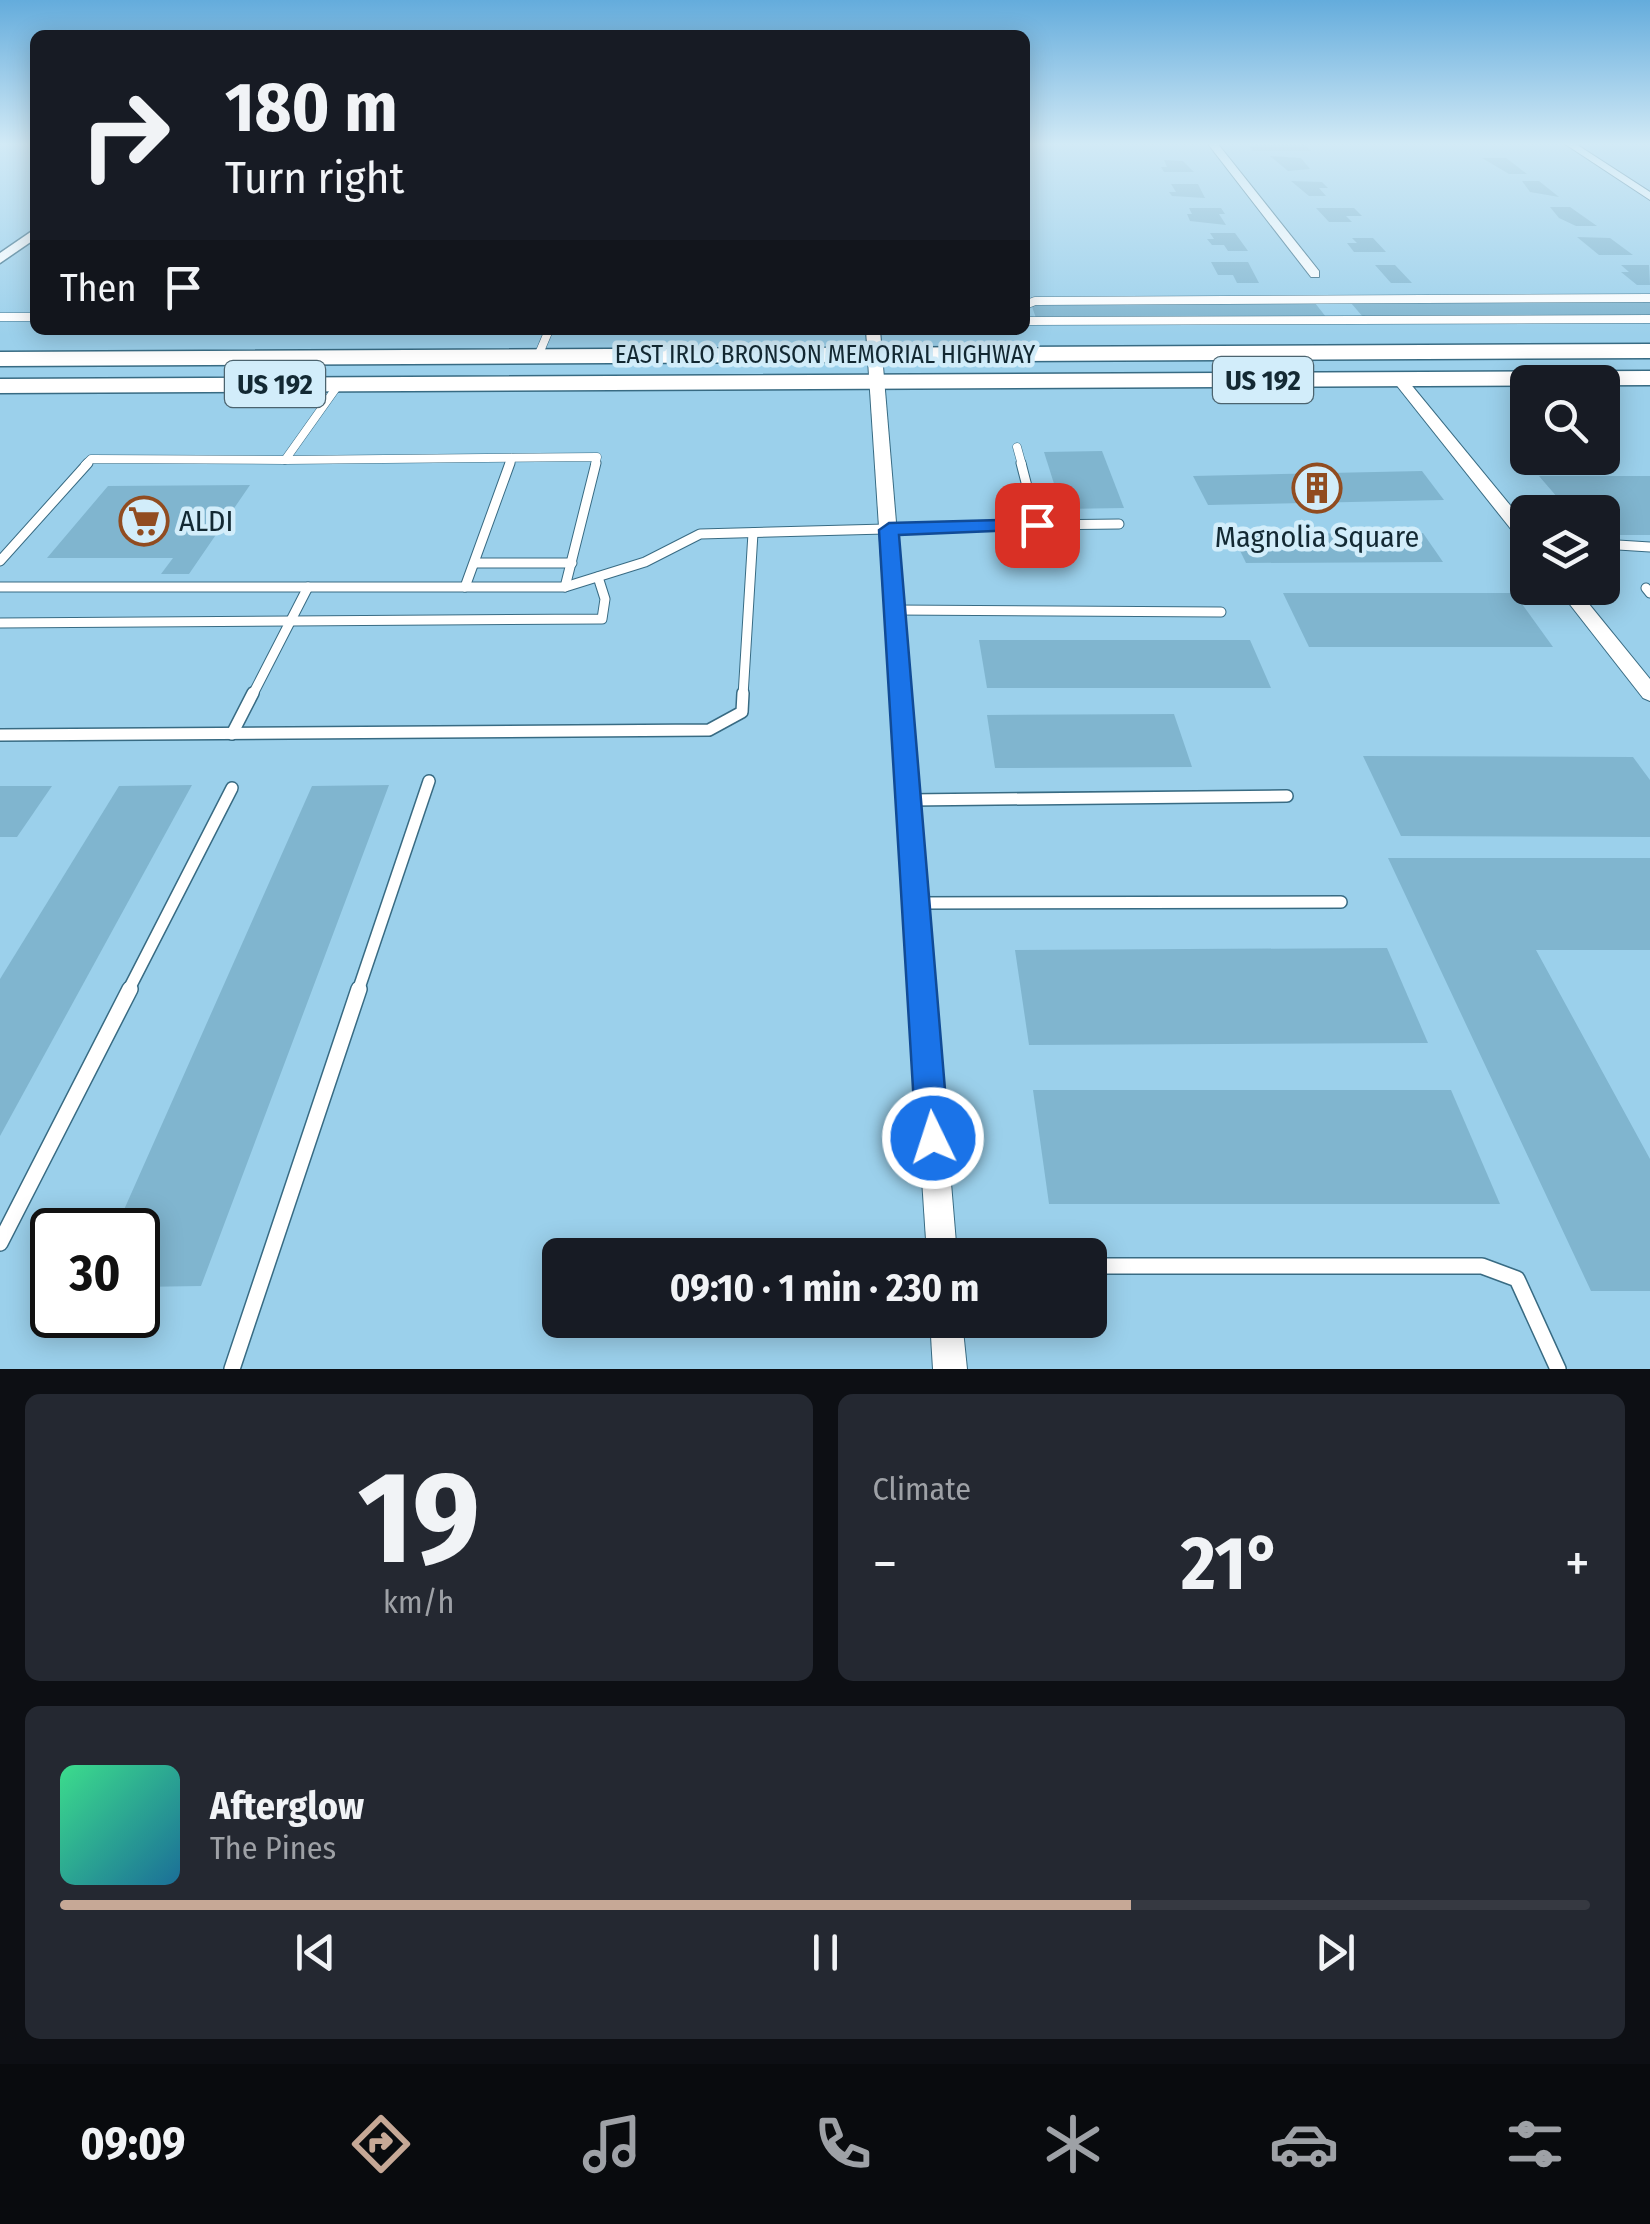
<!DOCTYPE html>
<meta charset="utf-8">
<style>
:root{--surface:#171b24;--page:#242831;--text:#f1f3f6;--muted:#9ea1a6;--line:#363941;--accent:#c6a896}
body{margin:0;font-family:"Fira Sans Condensed",sans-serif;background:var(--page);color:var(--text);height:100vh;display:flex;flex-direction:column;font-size:38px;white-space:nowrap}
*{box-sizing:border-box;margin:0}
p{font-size:32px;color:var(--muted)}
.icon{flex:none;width:55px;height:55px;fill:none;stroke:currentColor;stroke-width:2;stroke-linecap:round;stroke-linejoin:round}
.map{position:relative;height:1369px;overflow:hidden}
.drawer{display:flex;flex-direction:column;gap:25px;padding:25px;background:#0d0f14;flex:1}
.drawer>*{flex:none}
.guide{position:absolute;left:30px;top:30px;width:1000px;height:305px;border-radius:15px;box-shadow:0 5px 25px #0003;background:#171b24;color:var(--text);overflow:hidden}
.buttons{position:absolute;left:1510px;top:365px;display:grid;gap:20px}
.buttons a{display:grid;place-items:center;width:110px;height:110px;border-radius:15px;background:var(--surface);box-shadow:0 5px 25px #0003;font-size:50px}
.speed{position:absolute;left:30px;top:1208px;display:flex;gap:20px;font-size:50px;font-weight:700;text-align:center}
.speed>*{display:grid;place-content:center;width:130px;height:130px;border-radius:50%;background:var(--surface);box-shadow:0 5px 25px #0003;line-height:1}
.speed .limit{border:5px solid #111;border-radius:15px;background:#fff;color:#111}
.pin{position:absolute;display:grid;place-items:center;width:85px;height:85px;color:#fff;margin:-42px;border-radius:20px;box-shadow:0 5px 15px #0006}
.me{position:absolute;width:110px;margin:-55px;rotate:356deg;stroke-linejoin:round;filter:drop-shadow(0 0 8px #0008)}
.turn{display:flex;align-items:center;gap:35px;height:210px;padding:0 30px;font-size:45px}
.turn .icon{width:130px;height:130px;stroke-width:2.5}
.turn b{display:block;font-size:70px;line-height:85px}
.then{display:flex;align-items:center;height:95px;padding:0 30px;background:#0003;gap:20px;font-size:38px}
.big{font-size:75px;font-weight:700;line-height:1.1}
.drawer .widget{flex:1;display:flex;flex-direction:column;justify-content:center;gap:15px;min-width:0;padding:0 35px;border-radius:15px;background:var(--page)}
.drawer .dial{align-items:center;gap:0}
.dial b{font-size:130px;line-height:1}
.song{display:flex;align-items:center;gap:30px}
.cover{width:120px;height:120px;border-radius:15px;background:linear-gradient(135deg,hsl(150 70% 55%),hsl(200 70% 35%))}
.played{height:10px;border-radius:5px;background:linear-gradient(90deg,var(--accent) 70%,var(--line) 70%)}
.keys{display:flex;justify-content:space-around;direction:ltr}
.heat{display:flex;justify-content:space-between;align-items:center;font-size:55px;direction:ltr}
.drawer .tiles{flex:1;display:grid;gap:25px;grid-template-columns:1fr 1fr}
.widget:last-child{grid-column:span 2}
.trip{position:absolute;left:542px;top:1238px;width:565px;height:100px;border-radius:15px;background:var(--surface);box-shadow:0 5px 25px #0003;font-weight:700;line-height:100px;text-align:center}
.menu{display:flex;height:160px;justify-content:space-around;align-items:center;background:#090b0e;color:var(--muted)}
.menu .icon{width:70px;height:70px}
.menu .on{color:var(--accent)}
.menu b{font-size:45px;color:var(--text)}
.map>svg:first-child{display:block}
</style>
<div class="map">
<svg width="1650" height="1369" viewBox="0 0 1650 1369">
<rect width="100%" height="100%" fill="#9bd0eb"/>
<!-- building -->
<g fill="#80b5cf">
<polygon points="1273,144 1305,145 1311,151 1253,151 1249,146"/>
<polygon points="1270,156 1301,158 1310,169 1288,171"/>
<polygon points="1482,158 1506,158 1527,174 1509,174"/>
<polygon points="1164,160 1183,161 1194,172 1164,172 1161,167 1167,167"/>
<polygon points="1291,181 1322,182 1328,188 1319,188 1326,196 1309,196"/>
<polygon points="1522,181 1539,181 1559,197 1530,192"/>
<polygon points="1171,184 1198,184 1205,198 1172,196 1169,192 1176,192"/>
<polygon points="1550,207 1570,207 1597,226 1576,226 1559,218"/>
<polygon points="1189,208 1221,208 1225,214 1219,214 1226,225 1190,221 1187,214 1192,214"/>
<polygon points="1316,208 1354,208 1362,216 1346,216 1352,222 1329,222"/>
<polygon points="1210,233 1235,233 1248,251 1228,251 1224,245 1212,245 1207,239 1214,239"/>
<polygon points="1577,237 1610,238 1633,255 1599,255"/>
<polygon points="1352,238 1373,238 1386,252 1354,252 1347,243 1357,243"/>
<polygon points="1211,262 1248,262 1259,283 1237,283 1233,275 1218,275"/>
<polygon points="1375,265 1395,265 1412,283 1391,283"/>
<polygon points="1621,265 1649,265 1650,285 1637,285 1621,272 1629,272"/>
<polygon points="1650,301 1650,316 1363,317 1351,303"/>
<polygon points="1315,303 1326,317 1036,318 1031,304"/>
<polygon points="1102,451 1124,508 1062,509 1044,452"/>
<polygon points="1422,471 1444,500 1208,505 1193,476"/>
<polygon points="1539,476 1650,476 1650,535 1602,535 1602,512 1570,512"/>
<polygon points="250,485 189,574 161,574 173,558 47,558 108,486"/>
<polygon points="1423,533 1443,562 1246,563 1232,534"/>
<polygon points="1283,593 1514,593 1553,647 1309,647"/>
<polygon points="979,640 1250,640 1271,688 987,688"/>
<polygon points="1174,714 1192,767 995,768 987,715"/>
<polygon points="1363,756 1633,757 1650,780 1650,837 1401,836"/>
<polygon points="192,785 0,1136 0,979 119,786"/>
<polygon points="389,785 201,1286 138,1287 138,1230 115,1230 312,786"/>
<polygon points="0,786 52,786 17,837 0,837"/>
<polygon points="1388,858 1650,858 1650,950 1536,950 1650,1159 1650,1291 1591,1291"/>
<polygon points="1387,948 1428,1043 1029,1045 1015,950"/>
<polygon points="1033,1090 1451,1090 1500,1204 1049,1204"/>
</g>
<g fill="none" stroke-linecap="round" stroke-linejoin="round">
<!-- service-far3 casing -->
<g stroke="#386b83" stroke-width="9">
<g id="service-far3">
<polyline points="1025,305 1035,301 1650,298"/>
<polyline points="0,317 35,317"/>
<polyline points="1025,321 1650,319"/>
<polyline points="538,356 549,330"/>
<polyline points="1017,447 1022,465"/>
<polyline points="285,460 597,457 595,465"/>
<polyline points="85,465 91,459 285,460 339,384"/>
<polyline points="509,465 512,458"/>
</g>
</g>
<!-- service-far2 casing -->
<g stroke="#386b83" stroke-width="11">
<g id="service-far2">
<polyline points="1037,525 1119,524"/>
<polyline points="1602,544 1650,547"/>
<polyline points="0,561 88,463"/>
<polyline points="475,563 572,563"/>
<polyline points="0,587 565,587 645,562 700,534 1037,525 1021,463"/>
<polyline points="465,587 510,463"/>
<polyline points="565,587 596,463"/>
<polyline points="1646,588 1650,593"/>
<polyline points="894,610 1221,612"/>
<polyline points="0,623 602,619 605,599 598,577"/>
<polyline points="252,696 308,587"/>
<polyline points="743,696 753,533"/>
</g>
</g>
<!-- service-far1 casing -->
<g stroke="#386b83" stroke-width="14">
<g id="service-far1">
<polyline points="232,734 253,693"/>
<polyline points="0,735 709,730 742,712 743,693"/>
<polyline points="910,800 1287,796"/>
<polyline points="916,903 1341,902"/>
<polyline points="128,991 232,788"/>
<polyline points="358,991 429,781"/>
</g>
</g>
<!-- service casing -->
<g stroke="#386b83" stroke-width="18">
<g id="service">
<polyline points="0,1243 130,989"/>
<polyline points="1090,1266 1482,1266 1517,1279 1558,1369"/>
<polyline points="232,1369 359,989"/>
</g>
</g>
<!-- minor casing -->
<g stroke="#386b83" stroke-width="2">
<g id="minor">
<polygon points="1208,144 1218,144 1319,271 1319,277 1311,277"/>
<polygon points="1565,144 1576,144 1650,192 1650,200"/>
<polygon points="866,330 880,330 957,1255 927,1255"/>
<polygon points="1394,376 1404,376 1528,527 1528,544 1522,543 1394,382"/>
<polygon points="1557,588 1576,588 1650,679 1650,701 1643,698"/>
<polygon points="930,1320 962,1320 967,1369 933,1369"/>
</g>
</g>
<!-- tertiary casing -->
<g stroke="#386b83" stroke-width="3">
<polygon id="tertiary" points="35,229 35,239 0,263 0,253"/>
</g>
<!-- trunk casing -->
<g stroke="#386b83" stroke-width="3">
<g id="trunk">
<polygon points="1650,344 1650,358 0,366 0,352"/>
<polygon points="1650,371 1650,385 0,393 0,379"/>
</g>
</g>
<!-- service-far3 -->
<use href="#service-far3" stroke="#fff" stroke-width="8"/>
<!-- service-far2 -->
<use href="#service-far2" stroke="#fff" stroke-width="9"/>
<!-- service-far1 -->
<use href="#service-far1" stroke="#fff" stroke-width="11"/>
<!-- service -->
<use href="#service" stroke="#fff" stroke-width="15"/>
<!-- minor -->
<use href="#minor" fill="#fff" fill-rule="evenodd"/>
<!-- tertiary -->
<use href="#tertiary" fill="#fff" fill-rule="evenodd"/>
<!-- trunk -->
<use href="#trunk" fill="#fff" fill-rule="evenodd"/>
</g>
<!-- sky -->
<linearGradient id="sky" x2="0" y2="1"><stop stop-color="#64acdc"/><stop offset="0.43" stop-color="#d2eaf6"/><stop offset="1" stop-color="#d2eaf6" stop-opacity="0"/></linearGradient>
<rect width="1650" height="335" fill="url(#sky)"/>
<!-- route -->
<polygon fill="#1a73e8" stroke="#114b97" stroke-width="2.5" points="1037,519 1044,520 1044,529 899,535 949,1138 944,1149 933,1154 921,1149 916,1138 879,530 889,523"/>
<!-- icons -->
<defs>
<g id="building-ring" transform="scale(2.5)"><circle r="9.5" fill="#d2edfa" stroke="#914c20" stroke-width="1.5"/><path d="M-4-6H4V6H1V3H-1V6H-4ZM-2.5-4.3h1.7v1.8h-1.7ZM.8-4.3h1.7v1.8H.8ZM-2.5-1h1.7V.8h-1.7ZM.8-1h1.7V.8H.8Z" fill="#914c20"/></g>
<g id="supermarket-ring" transform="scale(2.5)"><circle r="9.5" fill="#d2edfa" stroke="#914c20" stroke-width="1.5"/><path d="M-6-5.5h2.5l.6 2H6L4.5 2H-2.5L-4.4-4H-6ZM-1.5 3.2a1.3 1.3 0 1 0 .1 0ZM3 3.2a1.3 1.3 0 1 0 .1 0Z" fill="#914c20"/></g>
</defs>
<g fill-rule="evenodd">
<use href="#building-ring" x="1317" y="488"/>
<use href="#supermarket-ring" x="144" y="521"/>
</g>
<g text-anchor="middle" stroke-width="9" stroke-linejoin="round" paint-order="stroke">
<!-- far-street labels -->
<g font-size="25" fill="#132933" stroke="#d2edfa">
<text x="825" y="363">EAST IRLO BRONSON MEMORIAL HIGHWAY</text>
</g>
<!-- shield labels -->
<g fill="#d2edfa" stroke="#4c646f" stroke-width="2.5">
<rect x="1213" y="357" width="100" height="46" rx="8"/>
<rect x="225" y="361" width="100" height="46" rx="8"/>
</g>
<g font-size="28" font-weight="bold" fill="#132933">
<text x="1263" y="390">US 192</text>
<text x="275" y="394">US 192</text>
</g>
<!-- poi labels -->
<g font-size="30" fill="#132933" stroke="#d2edfa" text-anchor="start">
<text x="179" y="531">ALDI</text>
<text x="1317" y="547" text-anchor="middle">Magnolia Square</text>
</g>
</g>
</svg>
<div class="buttons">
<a><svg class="icon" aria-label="search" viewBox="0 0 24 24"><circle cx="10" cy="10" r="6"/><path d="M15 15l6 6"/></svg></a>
<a><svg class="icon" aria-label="layers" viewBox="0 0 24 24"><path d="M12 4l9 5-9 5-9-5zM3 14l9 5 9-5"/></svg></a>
</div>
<div class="speed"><div class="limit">30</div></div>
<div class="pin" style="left:1037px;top:525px;background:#d93025"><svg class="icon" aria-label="arrive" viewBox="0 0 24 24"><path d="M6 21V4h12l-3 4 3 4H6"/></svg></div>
<svg class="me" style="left:933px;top:1138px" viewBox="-20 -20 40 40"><circle r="17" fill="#1a73e8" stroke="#fff" stroke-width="3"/><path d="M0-11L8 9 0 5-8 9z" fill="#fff"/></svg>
<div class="trip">09:10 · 1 min · 230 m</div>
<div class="guide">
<div class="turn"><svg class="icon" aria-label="right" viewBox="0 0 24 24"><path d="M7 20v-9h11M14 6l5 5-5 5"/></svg><div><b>180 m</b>Turn right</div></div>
<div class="then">Then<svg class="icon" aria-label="arrive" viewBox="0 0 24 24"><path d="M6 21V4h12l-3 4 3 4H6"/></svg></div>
</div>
</div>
<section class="drawer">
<div class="tiles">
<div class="widget dial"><b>19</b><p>km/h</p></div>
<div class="widget"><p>Climate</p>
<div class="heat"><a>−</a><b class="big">21°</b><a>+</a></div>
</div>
<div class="widget">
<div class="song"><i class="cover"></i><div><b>Afterglow</b><p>The Pines</p></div></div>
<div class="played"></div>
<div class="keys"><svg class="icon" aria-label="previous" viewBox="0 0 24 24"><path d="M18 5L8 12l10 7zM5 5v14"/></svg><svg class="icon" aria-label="pause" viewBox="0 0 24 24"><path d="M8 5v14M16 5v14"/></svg><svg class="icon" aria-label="next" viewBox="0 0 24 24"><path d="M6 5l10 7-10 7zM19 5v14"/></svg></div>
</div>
</div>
</section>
<nav class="menu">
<b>09:09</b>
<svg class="icon on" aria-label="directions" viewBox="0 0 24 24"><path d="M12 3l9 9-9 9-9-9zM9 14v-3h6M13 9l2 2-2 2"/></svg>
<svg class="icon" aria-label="music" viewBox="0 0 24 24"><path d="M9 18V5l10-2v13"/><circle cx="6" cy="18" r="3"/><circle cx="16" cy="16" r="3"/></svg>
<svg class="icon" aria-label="phone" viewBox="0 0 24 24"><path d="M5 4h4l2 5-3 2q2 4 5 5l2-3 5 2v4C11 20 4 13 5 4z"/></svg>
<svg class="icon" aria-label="climate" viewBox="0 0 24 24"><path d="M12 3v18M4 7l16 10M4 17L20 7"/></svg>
<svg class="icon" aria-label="car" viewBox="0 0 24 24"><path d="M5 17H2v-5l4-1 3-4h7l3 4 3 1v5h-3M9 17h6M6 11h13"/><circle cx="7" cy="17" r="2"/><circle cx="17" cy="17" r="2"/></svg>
<svg class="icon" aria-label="filters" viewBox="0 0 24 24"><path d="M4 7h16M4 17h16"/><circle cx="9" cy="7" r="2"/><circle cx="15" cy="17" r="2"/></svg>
</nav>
